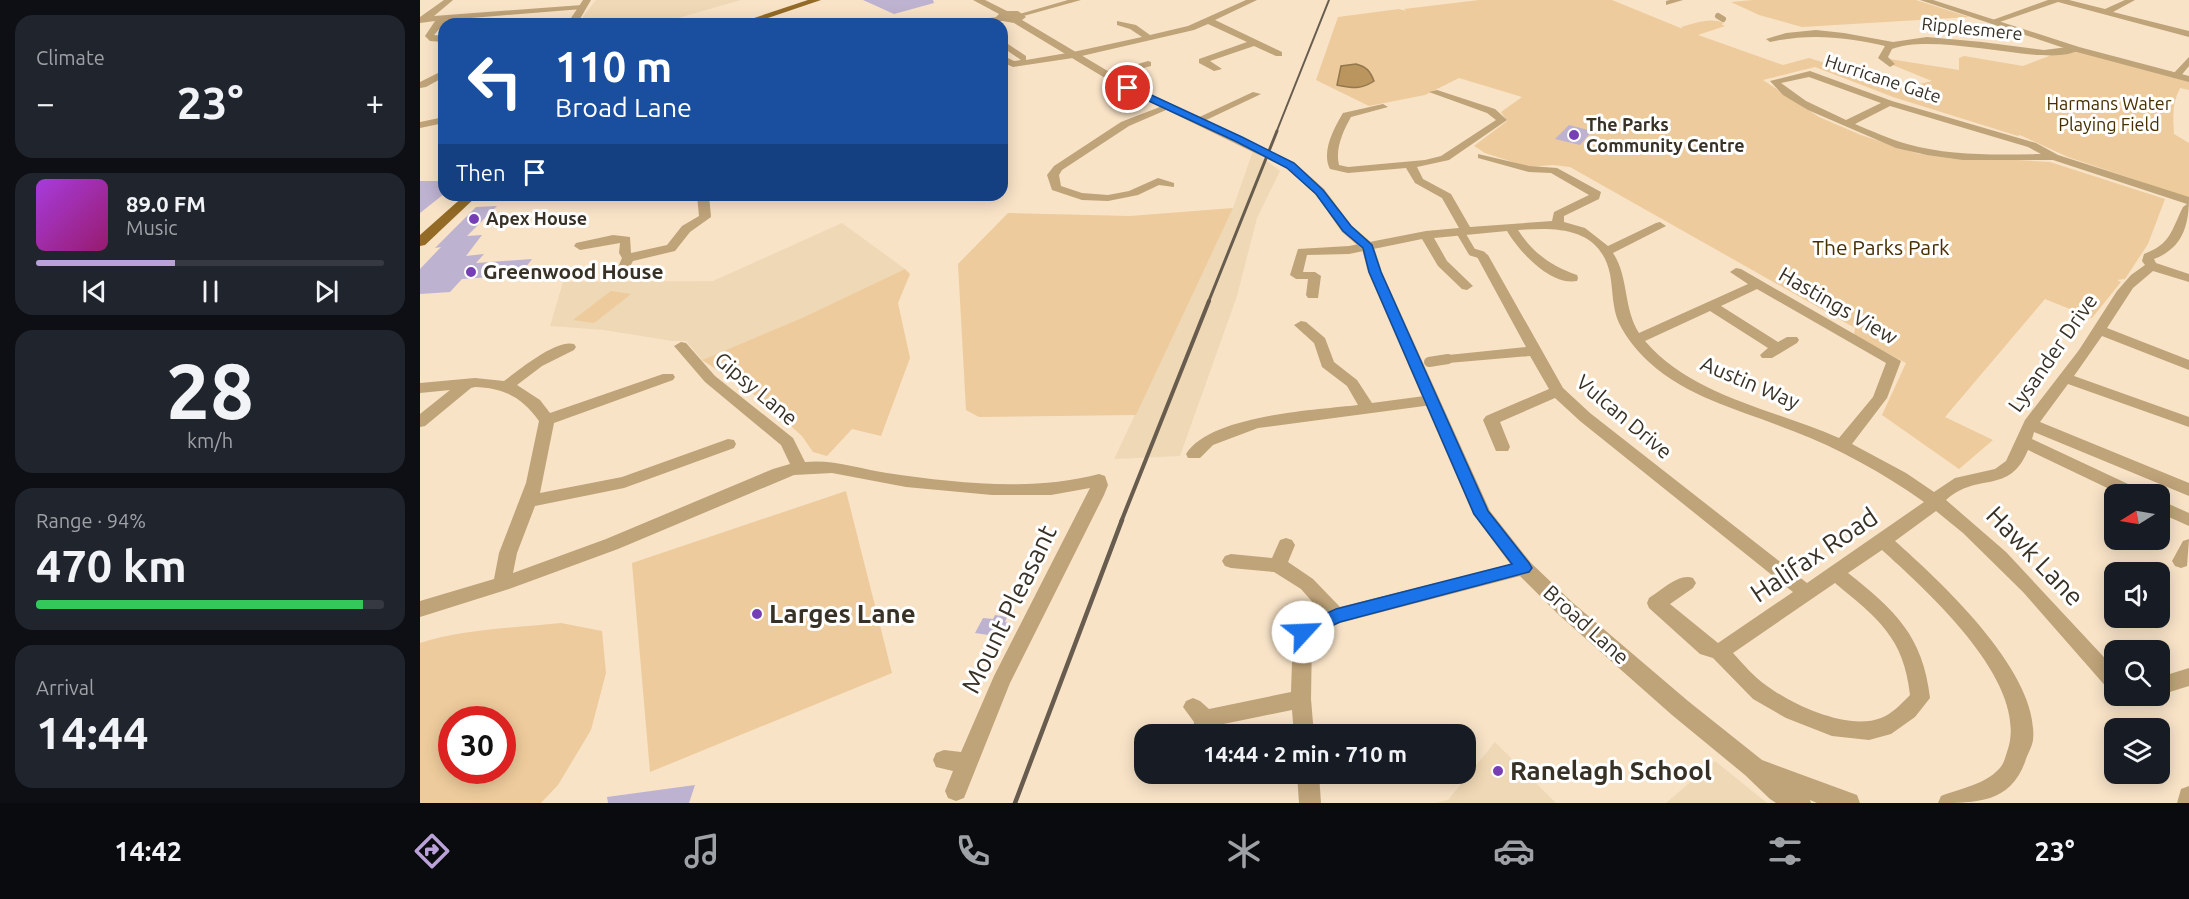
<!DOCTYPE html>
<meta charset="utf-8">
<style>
:root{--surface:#171b24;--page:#20242c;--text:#f1f3f6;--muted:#9ea1a6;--line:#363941;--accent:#baa2d9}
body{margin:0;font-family:Ubuntu,sans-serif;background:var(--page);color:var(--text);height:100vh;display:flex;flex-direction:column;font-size:22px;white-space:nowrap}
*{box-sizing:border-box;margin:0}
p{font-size:20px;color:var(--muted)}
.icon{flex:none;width:33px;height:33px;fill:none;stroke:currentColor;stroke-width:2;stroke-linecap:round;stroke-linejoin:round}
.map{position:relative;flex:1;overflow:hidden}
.side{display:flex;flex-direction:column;gap:15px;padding:15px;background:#0d0f14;width:420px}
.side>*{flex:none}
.top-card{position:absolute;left:18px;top:18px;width:570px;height:183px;border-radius:18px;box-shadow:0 3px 15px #0003;background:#1a4fa0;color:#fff;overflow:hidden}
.needle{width:39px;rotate:259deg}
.buttons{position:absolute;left:1684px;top:484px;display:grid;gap:12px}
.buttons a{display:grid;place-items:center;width:66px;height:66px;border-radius:12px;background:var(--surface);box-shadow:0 3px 15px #0003;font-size:30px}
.speed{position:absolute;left:18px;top:706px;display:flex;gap:12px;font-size:30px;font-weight:700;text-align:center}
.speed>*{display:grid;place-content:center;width:78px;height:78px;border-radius:50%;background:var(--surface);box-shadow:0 3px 15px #0003;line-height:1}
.speed .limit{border:9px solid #d22;background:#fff;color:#111}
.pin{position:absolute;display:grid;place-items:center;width:51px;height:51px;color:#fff;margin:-26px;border:3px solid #fff;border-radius:50%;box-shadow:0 2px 6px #0007}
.me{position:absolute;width:66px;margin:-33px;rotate:65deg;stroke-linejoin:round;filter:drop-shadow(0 0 4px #0008)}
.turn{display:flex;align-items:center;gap:21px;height:126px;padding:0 18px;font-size:27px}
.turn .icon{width:78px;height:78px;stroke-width:2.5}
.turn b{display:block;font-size:42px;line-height:51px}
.then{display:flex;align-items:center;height:57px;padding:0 18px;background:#0003;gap:12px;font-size:22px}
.big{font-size:45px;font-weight:700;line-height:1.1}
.side .widget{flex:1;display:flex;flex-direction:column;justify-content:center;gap:9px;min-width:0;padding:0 21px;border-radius:18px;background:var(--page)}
.side .dial{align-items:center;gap:0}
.dial b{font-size:78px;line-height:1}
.song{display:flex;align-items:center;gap:18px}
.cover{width:72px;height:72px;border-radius:9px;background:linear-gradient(135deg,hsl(280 70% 55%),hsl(320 70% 35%))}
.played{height:6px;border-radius:3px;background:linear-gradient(90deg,var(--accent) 40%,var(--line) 40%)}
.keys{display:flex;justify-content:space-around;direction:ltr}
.heat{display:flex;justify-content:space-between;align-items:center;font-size:33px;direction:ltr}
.charge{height:9px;border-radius:4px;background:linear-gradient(90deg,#34c759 94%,var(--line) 0)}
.trip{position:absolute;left:714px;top:724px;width:342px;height:60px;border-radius:18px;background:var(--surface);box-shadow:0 3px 15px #0003;font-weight:700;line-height:60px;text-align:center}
.tabs{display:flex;height:96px;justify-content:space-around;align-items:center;background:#090b0e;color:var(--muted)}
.tabs .icon{width:42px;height:42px}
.tabs .selected{color:var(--accent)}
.tabs b{font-size:27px;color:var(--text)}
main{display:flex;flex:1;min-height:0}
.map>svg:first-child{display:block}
</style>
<main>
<section class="side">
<div class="widget"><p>Climate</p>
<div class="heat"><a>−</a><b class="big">23°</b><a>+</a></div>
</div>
<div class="widget">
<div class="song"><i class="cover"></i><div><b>89.0 FM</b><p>Music</p></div></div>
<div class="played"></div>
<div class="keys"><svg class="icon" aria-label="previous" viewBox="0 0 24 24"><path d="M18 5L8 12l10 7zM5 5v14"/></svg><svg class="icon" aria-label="pause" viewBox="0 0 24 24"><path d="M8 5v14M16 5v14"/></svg><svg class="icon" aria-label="next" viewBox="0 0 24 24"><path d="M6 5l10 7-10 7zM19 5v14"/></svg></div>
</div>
<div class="widget dial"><b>28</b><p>km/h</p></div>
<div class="widget"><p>Range · 94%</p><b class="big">470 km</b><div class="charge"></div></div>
<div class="widget"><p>Arrival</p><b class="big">14:44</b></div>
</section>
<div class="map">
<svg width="1769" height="803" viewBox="0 0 1769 803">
<rect width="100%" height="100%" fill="#f8e3c7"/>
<!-- built -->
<g fill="#efd8b5">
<polygon points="176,0 321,0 258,18 222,24 162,24 163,17"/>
<polygon points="833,151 860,171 837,218 817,296 760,456 694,459 813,208"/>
<polygon points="422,223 485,269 382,318 282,360 266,341 252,341 184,330 130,326 143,282 293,281"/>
<polygon points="1075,742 1136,803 1016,803 1028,800"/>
<polygon points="1295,761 1347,803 1246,803"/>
</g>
<!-- green -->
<g fill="#edcb9c" fill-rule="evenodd">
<path d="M 1059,0 L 1192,0 L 1263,29 L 1261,27 C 1276,23 1289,17 1304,23 L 1301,24 L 1305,26 L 1278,35 L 1363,65 L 1389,58 L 1484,88 L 1512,81 L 1470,64 L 1463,58 L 1539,70 L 1539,58 L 1544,56 L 1603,66 L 1637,53 L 1653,50 L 1769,81 L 1769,90 L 1760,88 C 1752,104 1753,116 1754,134 L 1769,143 L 1769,198 L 1648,157 L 1600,135 L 1598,136 L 1473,97 L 1395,67 L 1343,80 L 1399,117 L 1441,135 L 1499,154 L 1630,162 L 1745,199 L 1728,244 L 1705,279 L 1697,280 L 1701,282 L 1672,318 L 1625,299 L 1525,417 L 1573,440 L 1539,469 L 1462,415 L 1486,363 L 1434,335 L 1435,328 L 1150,167 L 1133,165 L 1108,167 L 1065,153 L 1054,146 L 1087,121 L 1081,112 L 1102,97 L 1039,78 L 1005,95 L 949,106 L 896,80 L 918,17 L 979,9 L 986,11 L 984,9 Z"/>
<polygon points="1333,0 1496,0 1549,17 1382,27 1339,15 1311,2"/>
<polygon points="813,208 716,415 559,417 546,410 538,264 588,213 710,216"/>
<polygon points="485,269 490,274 478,303 490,358 461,436 432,429 407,456 393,452 382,436 339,398 282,360 382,318"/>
<polygon points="191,291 211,294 174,323 153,320"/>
<polygon points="426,491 472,673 230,772 212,563"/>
<path d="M 141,623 L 182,631 L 186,673 L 171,730 L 138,785 L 121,803 L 0,803 L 0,643 C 45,629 94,628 141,623 ZM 32,720 L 82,720 L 82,771 L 32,771 Z"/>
</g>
<!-- water -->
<path fill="#ba955e" stroke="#93774d" stroke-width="1.5" d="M 936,64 C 947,67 950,71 954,81 C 941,90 932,88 917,85 L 921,66 Z"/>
<!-- building -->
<g fill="#bdb2d0">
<polygon points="443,0 513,0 514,3 474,14"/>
<polygon points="1149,125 1172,131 1160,145 1135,139"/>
<polygon points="0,181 24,181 24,194 0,213"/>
<polygon points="77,206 47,236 62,235 46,256 64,254 56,263 112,259 100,275 42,279 30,292 0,294 0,269 21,247 15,248 56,207"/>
<polygon points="575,615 587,617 585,622 591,623 587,634 583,633 582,637 555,633 563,618 573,619"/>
<polygon points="275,785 269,803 188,803 187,797"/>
</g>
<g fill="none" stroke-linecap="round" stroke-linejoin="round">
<!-- pedestrian-far2 -->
<polyline stroke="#bfa379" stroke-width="6" points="1298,16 1303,19"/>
<!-- pedestrian-far1 -->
<polyline stroke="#bfa379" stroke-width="8" points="1042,235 1052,252 1062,255"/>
<!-- pedestrian -->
<polyline stroke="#bfa379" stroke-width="10" points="1009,362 1028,359"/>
<!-- minor -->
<g fill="#bfa379" fill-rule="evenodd">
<polygon points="24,0 33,0 14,16 162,5 166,7 162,9 27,20 14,35 24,36 24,42 10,41 5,36 15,21 0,23 0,17"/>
<polygon points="648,0 661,0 600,17 596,15"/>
<polygon points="826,0 837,0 795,20 862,52 862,56 856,56 834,46 790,61 802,69 794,71 779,63 779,59 827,42 788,24 774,30 653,58 593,67 582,62 582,55 594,61 601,60 582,47 582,40 606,56 606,60 653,52 722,37 710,29 697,25 697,21 716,25 730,35 768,26"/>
<polygon points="1250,0 1263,0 1246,5 1246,1"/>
<polygon points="1628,0 1649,0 1685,9 1705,0 1715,0 1693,12 1769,31 1769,37 1638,2 1574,24 1567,22"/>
<polygon points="580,17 584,19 583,21 531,24 535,21"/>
<path d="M 1396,30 L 1424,33 L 1473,42 L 1507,37 L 1562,42 L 1624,50 L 1656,46 L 1660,49 C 1633,70 1521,31 1472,49 L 1468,57 L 1475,64 L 1470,67 L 1458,58 L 1465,46 C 1426,37 1390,33 1350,42 L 1346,39 L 1366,33 Z"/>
<polygon points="1769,57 1769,66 1759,78 1753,78 1753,74"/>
<polygon points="728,61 731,62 731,66 686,78 681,75"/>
<path d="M 1390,71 L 1472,101 L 1616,143 L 1638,155 L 1769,197 C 1769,225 1763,248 1734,259 L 1736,263 L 1769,274 L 1769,282 L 1733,271 L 1713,288 L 1687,328 L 1769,360 L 1769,370 L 1682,336 L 1654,376 L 1769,417 L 1769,427 L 1648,384 L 1620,422 L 1769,483 L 1769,496 L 1614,432 L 1612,439 L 1723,491 L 1725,495 L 1702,495 L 1608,450 C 1589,496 1558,471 1526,500 L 1586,552 L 1695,669 L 1695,692 L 1688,689 L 1603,592 L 1543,533 L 1516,511 L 1475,541 C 1521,582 1620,673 1613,740 C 1612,747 1607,755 1605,762 C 1590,803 1556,803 1518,803 L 1521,796 C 1541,788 1564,785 1579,769 C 1584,764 1585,758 1587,752 C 1612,684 1507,591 1462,550 L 1428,573 C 1475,610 1503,636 1510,698 L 1495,717 L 1471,734 L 1449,740 L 1412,736 L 1366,718 L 1333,699 L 1293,658 L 1280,654 L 1229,608 L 1227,603 L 1229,598 C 1242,590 1259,573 1273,578 L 1276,583 L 1273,588 L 1250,604 L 1298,643 L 1373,592 L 1160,421 L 1135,398 L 1080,422 L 1090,447 L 1088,451 L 1076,451 L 1063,420 L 1066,416 L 1129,389 L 1110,356 L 1028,363 L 1021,359 L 1028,355 L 1106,347 L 1056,255 L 1062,251 L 1068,255 L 1143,388 L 1170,413 L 1387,583 L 1504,502 C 1463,473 1420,449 1373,431 C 1324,411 1270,399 1230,363 C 1218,352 1206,338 1199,323 C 1192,308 1193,290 1190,274 C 1180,227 1137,227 1098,230 C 1113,253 1131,266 1157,275 L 1158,278 L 1157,281 C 1130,286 1099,251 1087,231 L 1014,238 L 1027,261 L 1053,286 L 1047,290 L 1042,289 L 1018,266 L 1002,239 L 929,254 L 887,255 L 883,272 L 895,272 L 901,276 L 898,298 L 888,298 L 886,295 L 888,279 L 876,279 L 870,275 L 878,249 L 929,246 L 1006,231 L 1039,228 L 1022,198 L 995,183 L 986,168 L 928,173 L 910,169 C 901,152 914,128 923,113 L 963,104 L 968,107 L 931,117 C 923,131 915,149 919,165 L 928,167 L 1005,160 L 1021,156 L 1076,120 L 1067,113 L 1009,92 L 1017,90 L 1075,109 L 1087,120 L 1029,160 L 997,167 L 1003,179 L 1031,194 L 1050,227 L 1132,221 L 1134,212 L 1169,195 L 1131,173 L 1109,172 L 1058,158 L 1058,154 L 1109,166 L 1137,168 L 1181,192 L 1179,199 L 1144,216 L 1144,222 L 1165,228 L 1188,246 L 1236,223 L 1240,222 L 1246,226 L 1193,253 C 1209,277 1203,308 1219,333 L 1328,284 L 1310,272 L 1316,268 L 1321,269 L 1481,361 L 1467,398 L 1432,444 L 1486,473 L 1514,492 L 1535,478 L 1575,469 L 1586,461 L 1605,420 L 1659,350 L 1697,291 L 1711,275 L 1725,265 L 1722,261 L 1724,254 C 1751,244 1751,231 1763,207 L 1767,204 L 1633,160 L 1543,160 L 1507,155 L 1476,148 L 1388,110 L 1363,95 L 1350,81 ZM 1389,77 L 1461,103 L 1426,120 L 1386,101 L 1361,83 ZM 1470,106 L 1608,147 L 1621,154 C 1576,155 1530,156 1487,144 C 1469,139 1452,131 1435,124 ZM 1337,289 L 1466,363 L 1453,397 L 1419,438 C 1354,409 1273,397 1225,341 L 1290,311 L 1348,348 L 1340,355 L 1342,358 L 1352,358 L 1377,343 L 1379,340 L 1377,337 L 1367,337 L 1358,342 L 1301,306 ZM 1415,583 C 1457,618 1484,637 1490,695 C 1481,704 1472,714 1461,718 C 1428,731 1373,705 1347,686 C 1334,677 1324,665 1313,653 Z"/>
<polygon points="833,92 841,94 782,122 773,120"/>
<polygon points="745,105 753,107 709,126 642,170 639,175 641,186 662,193 688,195 709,191 738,178 754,183 754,187 739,185 718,195 688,201 662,200 632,190 627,175 634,166 701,122"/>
<polygon points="24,117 24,123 0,128 0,122"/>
<polygon points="112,195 124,195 117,199 113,198"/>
<polygon points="277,195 289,195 291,217 270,232 255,251 213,261 208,270 204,271 198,267 202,258 199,253 200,243 160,250 154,246 156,243 193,235 210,237 211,253 247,245 262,226 279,216"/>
<path d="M 881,321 L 886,322 L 905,338 L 914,362 L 937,380 L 952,403 L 1012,395 L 1019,400 L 1012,405 L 838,428 L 793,445 L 780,458 L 768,458 L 766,454 C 790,415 896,410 938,405 L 927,386 L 902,367 L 894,343 L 874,325 Z"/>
<path d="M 261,342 L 266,343 L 295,376 L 373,438 L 385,462 C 413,459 440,469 467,473 C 537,483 610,492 679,474 L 685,476 L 688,485 L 684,495 L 590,683 L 544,798 L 536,801 L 528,798 L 525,791 L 533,771 L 516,767 L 513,760 L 516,753 L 524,750 L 541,752 L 574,676 L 670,488 L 631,495 L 572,495 L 486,487 L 412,473 L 374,475 L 198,549 L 89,589 L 0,617 L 0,601 L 74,579 L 79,553 L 106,483 L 119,421 C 102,397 84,388 55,387 L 51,388 L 5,426 L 0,427 L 0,414 L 30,390 L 0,393 L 0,383 L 55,378 L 84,381 C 99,370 136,339 154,344 L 156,347 L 154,350 L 122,366 L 97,385 L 120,400 L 130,413 L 243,374 L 253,374 L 255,377 L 253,380 L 134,423 L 120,493 L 202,477 L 308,439 L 314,440 L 316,444 L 314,448 L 204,488 L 115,506 L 97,553 L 93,573 L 186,539 L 353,469 L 370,464 L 361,445 L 285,382 L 254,346 Z"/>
<polygon points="1740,500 1769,513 1769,526 1740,513"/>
<polygon points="866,538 872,540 875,545 868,562 893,579 920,607 1104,561 1110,563 1113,568 1110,573 1104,575 920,623 892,636 891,699 894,735 874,735 872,710 794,726 792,735 772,735 774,722 763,707 766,701 773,698 780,701 789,709 871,692 873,632 876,626 903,614 881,589 854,572 811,568 805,566 802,561 805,556 811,554 852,558 860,540"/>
<polygon points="1769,539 1767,566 1761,568 1755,566 1752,561 1763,541"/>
<polygon points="1769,668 1769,686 1740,695 1740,677"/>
<polygon points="877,774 899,774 901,803 879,803"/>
<polygon points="1769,786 1769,803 1757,803 1761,789"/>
</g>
<!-- tertiary -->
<g fill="#bfa379" fill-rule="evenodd">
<polygon points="163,0 171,0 157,24 147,24"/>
<polygon points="553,0 565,0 587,11 598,11 606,17 602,20 713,86 874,162 904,189 932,226 953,244 962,272 1070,511 1111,563 1153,603 1268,701 1342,760 1437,795 1440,803 1397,803 1390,800 1391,803 1356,803 1350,799 1325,775 1252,715 1139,615 1097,573 1053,514 948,272 942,249 922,232 896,195 866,168 705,90 594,23 577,20 575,18 579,14"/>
<polygon points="1500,0 1513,0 1659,47 1769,76 1769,82 1653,51"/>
<polygon points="24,70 24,77 6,87 0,88 0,82"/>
</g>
<!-- primary -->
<g fill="#936a26" fill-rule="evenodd">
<polygon points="388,0 401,0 330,24 316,24"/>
<polygon points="45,195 58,195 5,245 0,246 0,235"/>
</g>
<!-- rail-far3 -->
<polyline stroke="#675c4d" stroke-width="2" points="856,133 909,0"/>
<!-- rail-far2 -->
<polyline stroke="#675c4d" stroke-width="3" points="788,303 857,131"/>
<!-- rail-far1 -->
<polyline stroke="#675c4d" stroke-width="4" points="701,522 789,301"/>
<!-- rail -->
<polyline stroke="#675c4d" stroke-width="4.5" points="595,803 702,520"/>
</g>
<!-- route -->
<polygon fill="#1a73e8" stroke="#114b97" stroke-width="1.5" points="705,86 712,86 822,137 874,163 903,190 931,226 952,245 961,272 1068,511 1109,563 1112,568 1109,572 920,622 883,639 877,637 875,632 877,627 916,609 1092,564 1054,514 949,272 943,248 923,231 896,194 867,168 815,141 705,90"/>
<!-- markers -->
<g fill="#773fb5" stroke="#fff" stroke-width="2">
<circle cx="1154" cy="135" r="6"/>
<circle cx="54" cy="219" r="6"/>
<circle cx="51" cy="272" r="6"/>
<circle cx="337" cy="614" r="6"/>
<circle cx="1078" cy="771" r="6"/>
</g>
<g text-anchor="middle" stroke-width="6" stroke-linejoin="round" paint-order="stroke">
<!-- far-street labels -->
<g font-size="18" fill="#383126" stroke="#fff">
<text transform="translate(1552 29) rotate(6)" y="6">Ripplesmere</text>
<text transform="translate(1463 79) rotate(18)" y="6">Hurricane Gate</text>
</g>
<!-- far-park labels -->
<g font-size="18" fill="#482f00" stroke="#fff">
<text x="1689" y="110">Harmans Water<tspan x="1689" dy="21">Playing Field</tspan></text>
</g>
<!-- far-poi labels -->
<g font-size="18" font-weight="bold" fill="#383126" stroke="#fff" text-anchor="start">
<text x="1166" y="131">The Parks<tspan x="1166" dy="21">Community Centre</tspan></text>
<text x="66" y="225">Apex House</text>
</g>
<!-- park labels -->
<g font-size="21" fill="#482f00" stroke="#fff">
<text x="1461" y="255">The Parks Park</text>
</g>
<!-- poi labels -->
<g font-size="21" font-weight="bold" fill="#383126" stroke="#fff" text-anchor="start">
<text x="63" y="279">Greenwood House</text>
</g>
<!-- street labels -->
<g font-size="21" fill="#383126" stroke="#fff">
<text transform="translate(1418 306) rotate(30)" y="7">Hastings View</text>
<text transform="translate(1633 353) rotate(-55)" y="7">Lysander Drive</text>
<text transform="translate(1330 383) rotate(23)" y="7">Austin Way</text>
<text transform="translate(336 389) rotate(40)" y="7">Gipsy Lane</text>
<text transform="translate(1204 417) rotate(40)" y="7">Vulcan Drive</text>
<text transform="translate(1166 625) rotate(42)" y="7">Broad Lane</text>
</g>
<!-- near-street labels -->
<g font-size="26" fill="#383126" stroke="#fff">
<text transform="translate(1394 555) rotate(-34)" y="9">Halifax Road</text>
<text transform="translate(1615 556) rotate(46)" y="9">Hawk Lane</text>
<text transform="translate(589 609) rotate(-64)" y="9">Mount Pleasant</text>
</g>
<!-- near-poi labels -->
<g font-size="26" font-weight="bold" fill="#383126" stroke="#fff" text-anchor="start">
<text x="349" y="623">Larges Lane</text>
<text x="1090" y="780">Ranelagh School</text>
</g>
</g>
</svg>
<div class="buttons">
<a><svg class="needle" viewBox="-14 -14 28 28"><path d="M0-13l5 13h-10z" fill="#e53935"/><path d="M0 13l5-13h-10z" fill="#9ea1a6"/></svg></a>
<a><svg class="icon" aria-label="sound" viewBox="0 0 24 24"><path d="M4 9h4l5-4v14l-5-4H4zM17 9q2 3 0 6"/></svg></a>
<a><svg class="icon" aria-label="search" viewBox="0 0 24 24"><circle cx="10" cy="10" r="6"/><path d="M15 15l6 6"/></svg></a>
<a><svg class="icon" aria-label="layers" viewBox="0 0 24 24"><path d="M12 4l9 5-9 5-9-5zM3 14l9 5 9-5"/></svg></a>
</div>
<div class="speed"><div class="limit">30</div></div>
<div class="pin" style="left:708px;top:88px;background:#d93025"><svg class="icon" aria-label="arrive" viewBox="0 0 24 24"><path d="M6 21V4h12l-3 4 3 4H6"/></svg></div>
<svg class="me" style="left:883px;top:632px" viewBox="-20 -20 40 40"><circle r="19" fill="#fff"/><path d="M0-13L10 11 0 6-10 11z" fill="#1a73e8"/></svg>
<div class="trip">14:44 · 2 min · 710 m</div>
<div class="top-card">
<div class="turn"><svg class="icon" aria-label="left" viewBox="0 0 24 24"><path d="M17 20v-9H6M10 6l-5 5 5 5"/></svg><div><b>110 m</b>Broad Lane</div></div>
<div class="then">Then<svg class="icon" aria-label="arrive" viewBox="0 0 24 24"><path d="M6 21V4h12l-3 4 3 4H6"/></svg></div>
</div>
</div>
</main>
<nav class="tabs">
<b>14:42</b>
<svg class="icon selected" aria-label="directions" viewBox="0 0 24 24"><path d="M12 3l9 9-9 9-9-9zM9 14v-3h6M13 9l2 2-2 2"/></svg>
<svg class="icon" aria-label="music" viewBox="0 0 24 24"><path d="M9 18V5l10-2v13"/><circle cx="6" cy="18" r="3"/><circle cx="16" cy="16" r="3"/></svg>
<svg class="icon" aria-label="phone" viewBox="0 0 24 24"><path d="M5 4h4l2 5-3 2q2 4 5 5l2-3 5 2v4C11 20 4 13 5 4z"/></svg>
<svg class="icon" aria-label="climate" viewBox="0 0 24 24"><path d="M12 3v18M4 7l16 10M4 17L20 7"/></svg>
<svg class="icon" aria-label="car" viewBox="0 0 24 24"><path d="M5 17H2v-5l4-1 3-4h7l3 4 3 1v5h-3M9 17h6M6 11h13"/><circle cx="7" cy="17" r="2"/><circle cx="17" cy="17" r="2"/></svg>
<svg class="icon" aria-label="filters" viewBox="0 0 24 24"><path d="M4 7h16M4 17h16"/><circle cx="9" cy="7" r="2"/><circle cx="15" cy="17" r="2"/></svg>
<b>23°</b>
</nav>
